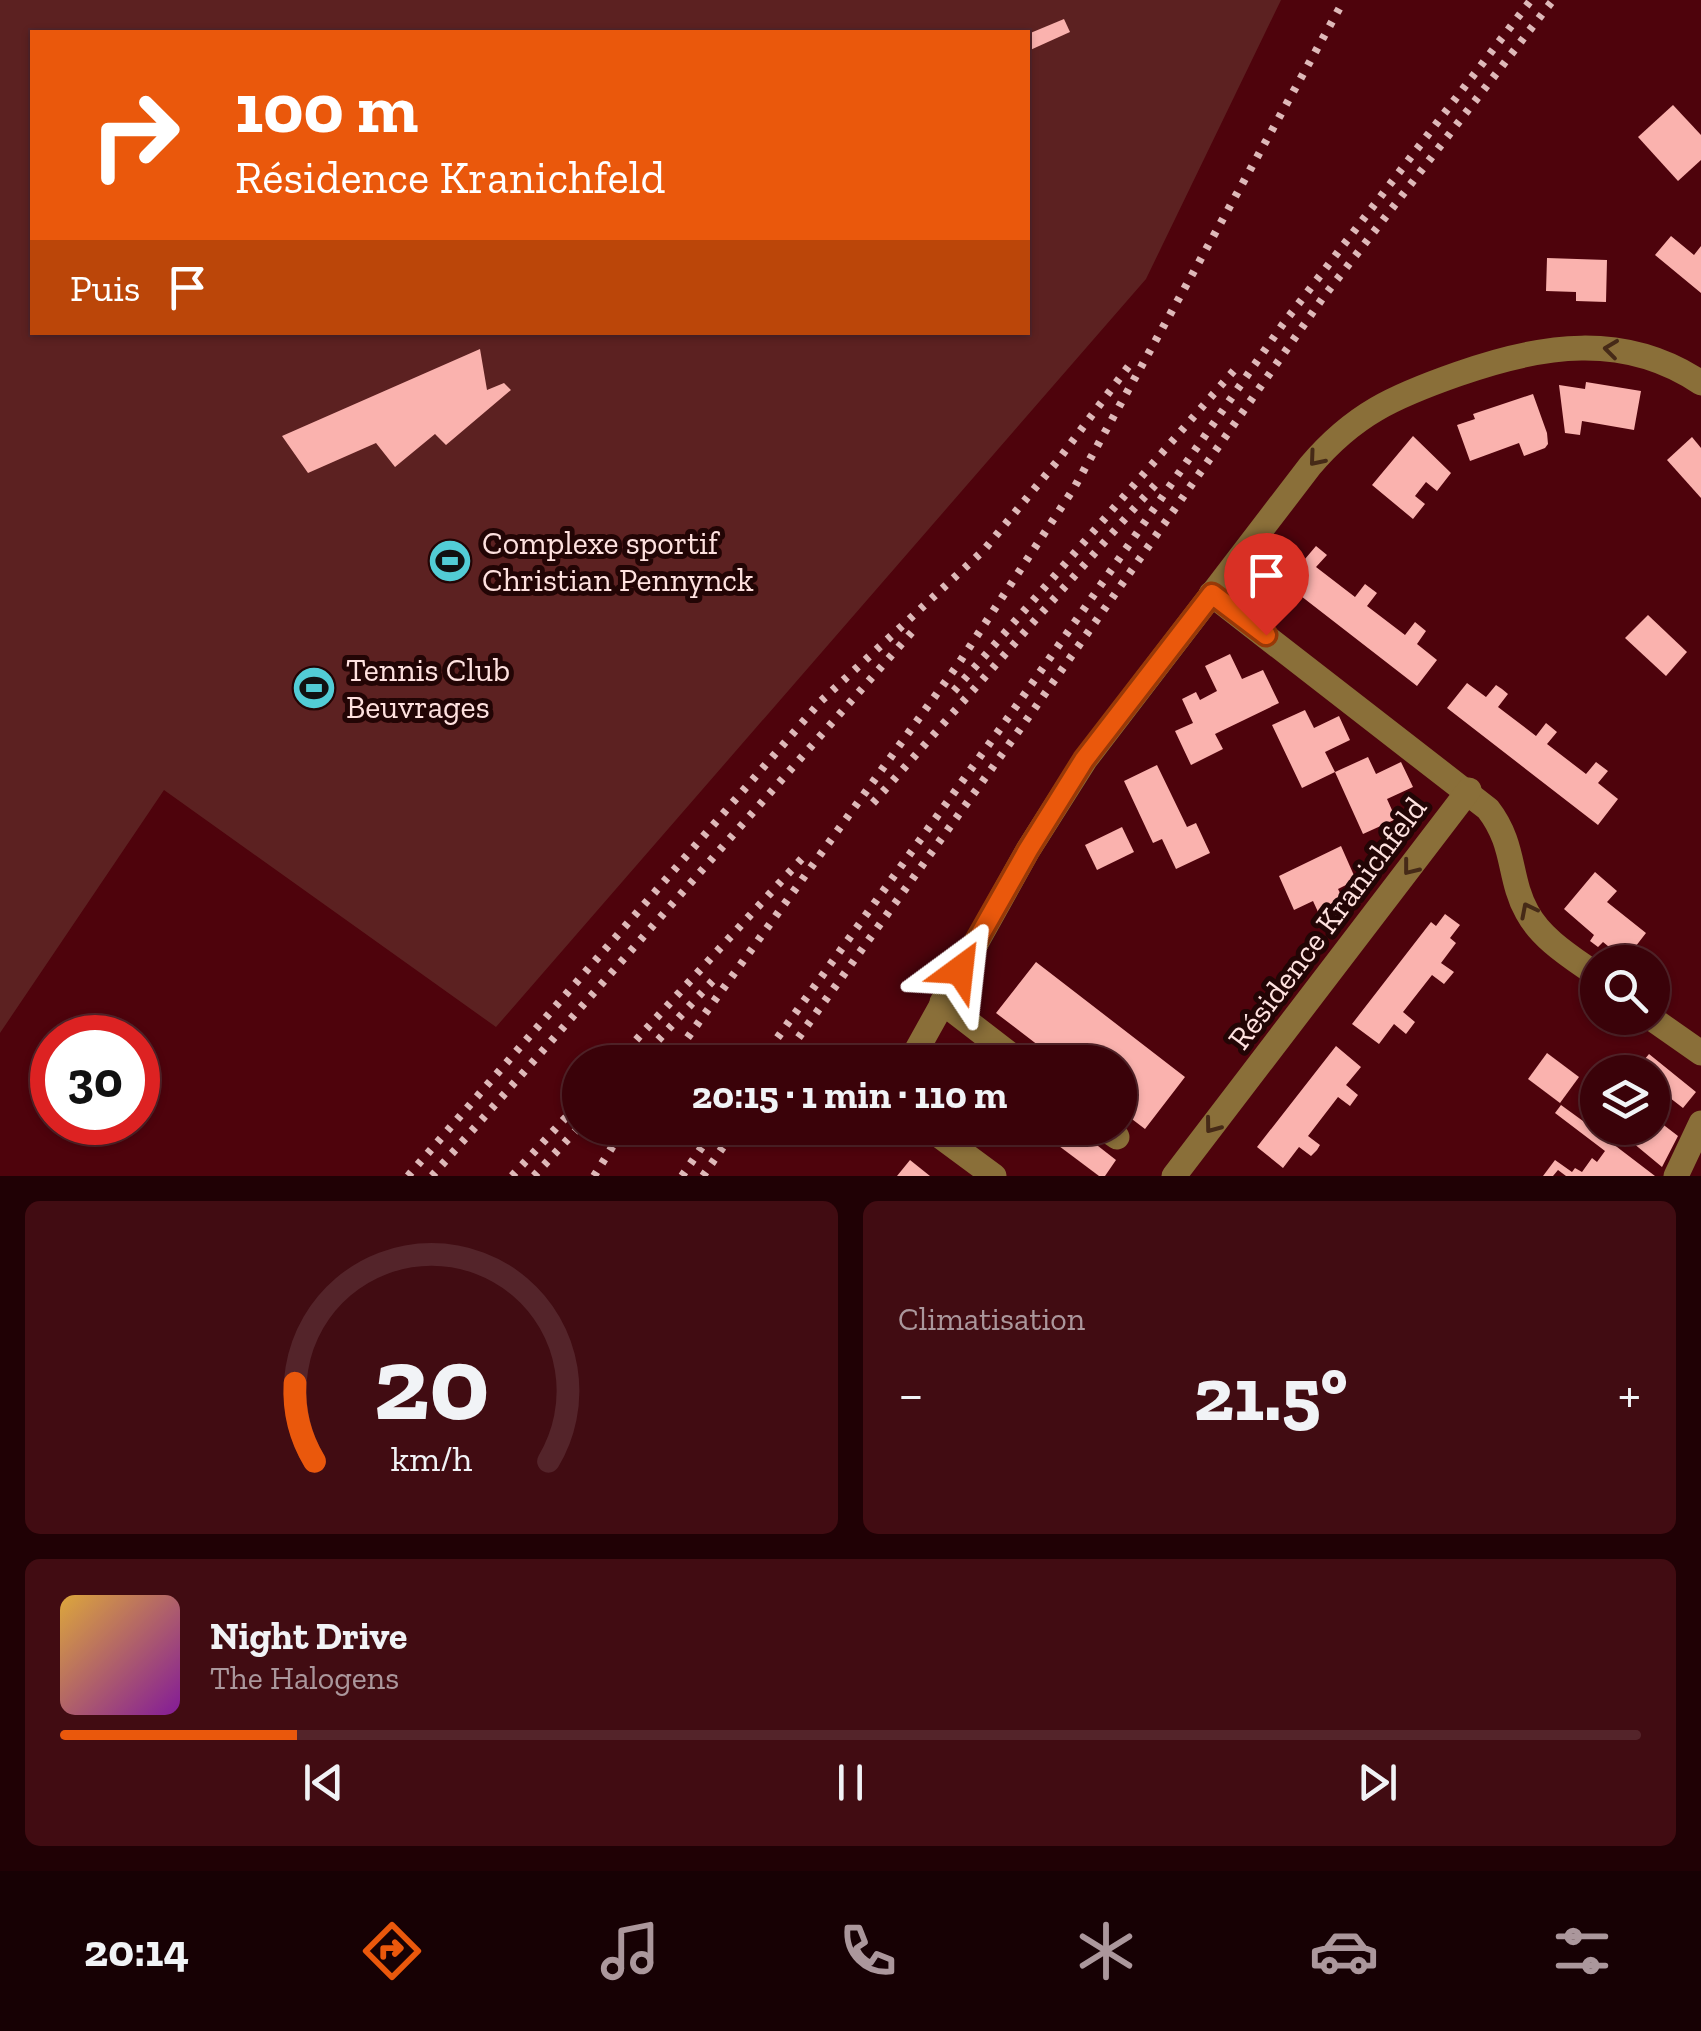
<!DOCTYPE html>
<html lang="fr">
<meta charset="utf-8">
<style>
:root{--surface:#3a0209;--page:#410c12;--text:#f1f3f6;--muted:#ab979c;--line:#54242a;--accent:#ea580c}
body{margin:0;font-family:"Zilla Slab",serif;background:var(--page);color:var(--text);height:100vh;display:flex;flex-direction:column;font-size:38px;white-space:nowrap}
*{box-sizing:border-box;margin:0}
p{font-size:32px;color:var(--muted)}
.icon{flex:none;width:55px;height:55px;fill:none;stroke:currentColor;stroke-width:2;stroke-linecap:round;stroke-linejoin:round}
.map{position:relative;height:1176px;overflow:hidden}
.panel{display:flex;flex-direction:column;gap:25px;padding:25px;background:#200105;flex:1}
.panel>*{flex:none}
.guide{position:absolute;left:30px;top:30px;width:1000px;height:305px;border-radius:0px;box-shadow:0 2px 8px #0004,0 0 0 2px var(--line);background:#ea580c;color:#fff;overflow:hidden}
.tools{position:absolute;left:1580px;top:945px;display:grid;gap:20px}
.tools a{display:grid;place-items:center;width:90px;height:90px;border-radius:50%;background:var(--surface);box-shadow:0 2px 8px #0004,0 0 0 2px var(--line);font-size:50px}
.speed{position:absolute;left:30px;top:1015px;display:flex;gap:20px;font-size:50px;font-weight:700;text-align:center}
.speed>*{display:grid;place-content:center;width:130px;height:130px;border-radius:50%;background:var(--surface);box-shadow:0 2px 8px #0004,0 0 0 2px var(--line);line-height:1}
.speed .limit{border:15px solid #d22;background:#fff;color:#111}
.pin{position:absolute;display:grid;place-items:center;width:85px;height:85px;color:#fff;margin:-102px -42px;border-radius:50% 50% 50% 0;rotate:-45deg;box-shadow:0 0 10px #0007}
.pin .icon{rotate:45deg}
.me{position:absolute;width:110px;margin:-55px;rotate:30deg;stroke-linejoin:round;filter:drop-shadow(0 0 8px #0008)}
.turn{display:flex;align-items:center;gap:35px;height:210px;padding:0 40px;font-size:45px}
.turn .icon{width:130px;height:130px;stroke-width:2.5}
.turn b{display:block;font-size:70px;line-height:85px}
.then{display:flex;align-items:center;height:95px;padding:0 40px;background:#0003;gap:20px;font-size:38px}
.big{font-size:75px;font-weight:700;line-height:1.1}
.panel .card{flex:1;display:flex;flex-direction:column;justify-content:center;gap:15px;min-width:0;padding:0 35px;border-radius:15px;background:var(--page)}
.panel .dial{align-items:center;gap:0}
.dial svg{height:260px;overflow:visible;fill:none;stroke:var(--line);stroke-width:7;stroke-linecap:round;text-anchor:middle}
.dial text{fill:var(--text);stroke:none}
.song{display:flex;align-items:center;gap:30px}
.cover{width:120px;height:120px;border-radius:15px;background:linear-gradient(135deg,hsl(40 70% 55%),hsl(290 70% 35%))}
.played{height:10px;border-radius:5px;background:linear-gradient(90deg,var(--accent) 15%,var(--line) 15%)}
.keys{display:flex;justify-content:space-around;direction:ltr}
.heat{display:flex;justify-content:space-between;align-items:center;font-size:55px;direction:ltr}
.panel .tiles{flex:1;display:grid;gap:25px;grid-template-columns:1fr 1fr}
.card:last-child{grid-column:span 2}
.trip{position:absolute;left:562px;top:1045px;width:575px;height:100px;border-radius:50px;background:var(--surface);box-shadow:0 2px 8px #0004,0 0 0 2px var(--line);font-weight:700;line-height:100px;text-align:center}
.menu{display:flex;height:160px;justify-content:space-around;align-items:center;background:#170104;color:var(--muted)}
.menu .icon{width:70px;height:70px}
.menu .active{color:var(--accent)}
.menu b{font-size:45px;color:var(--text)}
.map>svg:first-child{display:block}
</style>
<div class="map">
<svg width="1701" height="1176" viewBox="0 0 1701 1176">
<rect width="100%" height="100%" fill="#4e030c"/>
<!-- green -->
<path fill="#5c2121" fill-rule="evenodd" d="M 0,0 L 1281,0 L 1146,279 L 496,1027 L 164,790 L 0,1033 ZM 32,32 L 1028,32 L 1028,332 L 32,332 Z"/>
<!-- building -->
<g fill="#fab2ae">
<polygon points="1064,19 1070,32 1028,51 1028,34"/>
<polygon points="1673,105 1701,135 1701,160 1678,181 1638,137"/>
<polygon points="1671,236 1694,255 1701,246 1701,293 1655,255"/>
<polygon points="1547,258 1607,260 1606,302 1576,301 1576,292 1546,291"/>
<polygon points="480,349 487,390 504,383 511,390 446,445 435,434 395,467 376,443 308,473 282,436"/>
<polygon points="1586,382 1641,391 1634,430 1582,421 1580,435 1565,433 1559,385 1585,389"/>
<polygon points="1533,394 1547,433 1548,444 1545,448 1524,456 1519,443 1470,461 1457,425 1475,419 1473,414"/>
<polygon points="1413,436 1451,473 1437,491 1426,482 1415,496 1425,504 1413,519 1372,485"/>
<polygon points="1692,437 1701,448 1701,498 1667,460"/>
<polygon points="1285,543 1305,559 1316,546 1327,555 1316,567 1355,597 1365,584 1377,593 1367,606 1405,635 1415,622 1426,631 1417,644 1437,660 1417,686 1266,569"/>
<polygon points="1648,615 1687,652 1666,676 1625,638"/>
<polygon points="1230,654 1242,679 1263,670 1279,703 1215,734 1223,749 1191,765 1175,731 1193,723 1182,699 1196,692 1200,700 1217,691 1205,666"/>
<polygon points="1467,683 1486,697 1496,685 1502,689 1508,694 1498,707 1536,736 1546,723 1557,732 1547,744 1586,774 1596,762 1608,771 1598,783 1618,799 1598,825 1447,708"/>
<polygon points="1305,710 1314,728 1339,716 1350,740 1325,752 1335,772 1302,788 1272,725"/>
<polygon points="1368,757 1376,774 1401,762 1413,787 1387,799 1396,819 1363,834 1335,772"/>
<polygon points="1157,765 1187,827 1196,823 1210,853 1176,869 1162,839 1153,843 1124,781"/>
<polygon points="1122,827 1134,852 1097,870 1085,845"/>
<polygon points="1341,846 1356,880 1338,889 1350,913 1324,925 1313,901 1294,910 1279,876"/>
<polygon points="1595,872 1617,891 1607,902 1646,933 1625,960 1603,942 1598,947 1590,941 1594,935 1564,909"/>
<polygon points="1445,914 1460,925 1450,938 1456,943 1441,963 1454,972 1444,984 1432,975 1403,1012 1415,1022 1406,1034 1394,1024 1379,1044 1352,1024 1431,922 1436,926"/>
<polygon points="1036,962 1185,1077 1145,1129 1120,1110 1120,1062 1060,1062 996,1013"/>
<polygon points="1336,1046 1361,1067 1346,1085 1358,1095 1350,1106 1338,1097 1308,1136 1320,1145 1317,1150 1311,1156 1299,1147 1283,1168 1257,1147"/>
<polygon points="1547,1053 1579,1077 1560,1103 1528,1079"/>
<polygon points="1649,1054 1696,1092 1683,1108 1652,1084 1652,1072 1635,1071"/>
<polygon points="1561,1105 1583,1121 1655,1176 1566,1176 1558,1170 1553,1176 1543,1176 1555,1160 1572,1172 1575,1168 1582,1172 1592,1158 1597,1162 1605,1151 1555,1113"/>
<polygon points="1652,1116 1678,1136 1662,1167 1615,1128 1652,1128"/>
<polygon points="1035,1128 1075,1128 1116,1160 1105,1176 1099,1176"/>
<polygon points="910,1160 930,1176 897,1176"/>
</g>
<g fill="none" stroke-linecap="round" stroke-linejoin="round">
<!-- minor -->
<g stroke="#8a6f39" stroke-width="25">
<path d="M 1211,594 L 1488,809 C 1516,845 1508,878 1527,912 C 1542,940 1573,958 1598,976"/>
<polyline points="942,1002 1020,1062"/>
<polyline points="1651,1018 1701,1053"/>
<path d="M 910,1062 L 1028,850 L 1085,760 L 1310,466 C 1354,414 1395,396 1458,374 C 1540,345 1624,331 1701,383"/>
<polyline points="929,1128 994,1176"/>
<polyline points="1104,1128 1117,1137"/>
<polyline points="1174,1176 1469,790"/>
<polyline points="1676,1176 1701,1123"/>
</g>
<!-- rail -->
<g stroke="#deb9b9" stroke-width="8" stroke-dasharray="5 10" stroke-linecap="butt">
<polyline points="954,691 1237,367"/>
<polyline points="873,803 1155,485"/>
<polyline points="616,1062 806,854"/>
<polyline points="638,1062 719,974"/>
<polyline points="670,1062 959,663 1074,488 1344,0"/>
<polyline points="760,1062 1010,715 1283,324 1531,0"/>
<polyline points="781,1062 1023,725 1322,299 1553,0"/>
<polyline points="408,1176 821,701 984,550 1059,459 1134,359"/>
<polyline points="432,1176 912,632"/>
<polyline points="512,1176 580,1102"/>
<polyline points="534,1176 580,1126"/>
<polyline points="594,1176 624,1128"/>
<polyline points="682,1176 715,1128"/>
<polyline points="703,1176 736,1128"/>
</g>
</g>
<!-- one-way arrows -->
<defs><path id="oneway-chevron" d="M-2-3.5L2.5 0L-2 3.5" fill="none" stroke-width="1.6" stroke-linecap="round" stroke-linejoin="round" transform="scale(2.5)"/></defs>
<g stroke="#462a17">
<use href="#oneway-chevron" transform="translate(1611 349) rotate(-173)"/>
<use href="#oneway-chevron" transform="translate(1316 459) rotate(130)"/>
<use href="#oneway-chevron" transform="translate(1410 868) rotate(128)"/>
<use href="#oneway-chevron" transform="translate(1528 910) rotate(-117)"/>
<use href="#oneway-chevron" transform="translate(1212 1126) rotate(127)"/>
</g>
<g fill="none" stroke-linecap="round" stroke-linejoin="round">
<!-- route casing -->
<g stroke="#983908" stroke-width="25">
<polyline id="route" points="960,970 1028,850 1084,760 1212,594 1266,635"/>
</g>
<!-- route -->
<use href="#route" stroke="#ea580c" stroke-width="18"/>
</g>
<!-- icons -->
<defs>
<g id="stadium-disc" transform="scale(2.25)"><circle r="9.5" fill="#52ccd5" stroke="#220505"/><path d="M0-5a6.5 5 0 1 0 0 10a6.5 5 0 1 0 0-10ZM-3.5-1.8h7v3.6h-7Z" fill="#111"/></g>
</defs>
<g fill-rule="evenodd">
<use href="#stadium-disc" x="450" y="561"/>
<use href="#stadium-disc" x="314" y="688"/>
</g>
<g text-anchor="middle" stroke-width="10" stroke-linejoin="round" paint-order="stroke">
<!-- poi labels -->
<g font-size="32" fill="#fee1df" stroke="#220505" text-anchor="start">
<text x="482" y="554">Complexe sportif<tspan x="482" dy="37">Christian Pennynck</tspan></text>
<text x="346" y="681">Tennis Club<tspan x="346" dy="37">Beuvrages</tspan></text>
</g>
<!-- street labels -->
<g font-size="32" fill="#fee1df" stroke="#220505">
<text transform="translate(1327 923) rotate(-53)" y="11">Résidence Kranichfeld</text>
</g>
</g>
</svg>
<div class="tools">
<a><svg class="icon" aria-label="search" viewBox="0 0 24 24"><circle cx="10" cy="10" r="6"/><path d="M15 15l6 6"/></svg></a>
<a><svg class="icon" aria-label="layers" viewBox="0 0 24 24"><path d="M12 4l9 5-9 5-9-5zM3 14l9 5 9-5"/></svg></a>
</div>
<div class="speed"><div class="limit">30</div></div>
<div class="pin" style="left:1266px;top:635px;background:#d93025"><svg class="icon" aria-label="arrive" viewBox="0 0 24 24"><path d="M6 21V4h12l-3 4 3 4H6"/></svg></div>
<svg class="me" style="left:960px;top:970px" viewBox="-20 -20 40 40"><path d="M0-17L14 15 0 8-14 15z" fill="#ea580c" stroke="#fff" stroke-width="4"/></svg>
<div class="trip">20:15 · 1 min · 110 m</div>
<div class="guide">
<div class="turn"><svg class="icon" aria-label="right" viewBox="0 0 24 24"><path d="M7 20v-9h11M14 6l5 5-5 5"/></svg><div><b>100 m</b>Résidence Kranichfeld</div></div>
<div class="then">Puis<svg class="icon" aria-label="arrive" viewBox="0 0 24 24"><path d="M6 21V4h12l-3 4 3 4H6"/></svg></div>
</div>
</div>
<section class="panel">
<div class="tiles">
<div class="card dial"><svg viewBox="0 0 100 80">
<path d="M14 69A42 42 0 1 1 86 69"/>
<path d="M14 69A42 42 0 0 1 8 45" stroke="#ea580c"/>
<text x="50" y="56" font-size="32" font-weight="700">20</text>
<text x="50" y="72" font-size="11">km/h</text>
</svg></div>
<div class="card"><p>Climatisation</p>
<div class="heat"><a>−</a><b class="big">21.5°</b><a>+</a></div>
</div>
<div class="card">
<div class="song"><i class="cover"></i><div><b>Night Drive</b><p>The Halogens</p></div></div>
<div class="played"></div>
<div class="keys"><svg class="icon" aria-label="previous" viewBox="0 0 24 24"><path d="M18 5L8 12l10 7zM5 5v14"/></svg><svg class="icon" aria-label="pause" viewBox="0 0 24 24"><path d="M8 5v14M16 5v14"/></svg><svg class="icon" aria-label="next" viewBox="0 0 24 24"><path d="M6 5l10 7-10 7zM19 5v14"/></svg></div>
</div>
</div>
</section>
<nav class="menu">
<b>20:14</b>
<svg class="icon active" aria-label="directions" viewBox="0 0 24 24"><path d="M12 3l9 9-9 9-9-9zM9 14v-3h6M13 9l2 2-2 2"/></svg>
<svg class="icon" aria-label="music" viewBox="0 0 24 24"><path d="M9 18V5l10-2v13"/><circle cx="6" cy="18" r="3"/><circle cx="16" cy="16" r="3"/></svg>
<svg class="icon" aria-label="phone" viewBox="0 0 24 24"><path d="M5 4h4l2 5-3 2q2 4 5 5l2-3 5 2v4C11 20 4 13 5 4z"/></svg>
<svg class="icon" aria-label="climate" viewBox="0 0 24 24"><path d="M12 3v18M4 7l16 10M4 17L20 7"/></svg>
<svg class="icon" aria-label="car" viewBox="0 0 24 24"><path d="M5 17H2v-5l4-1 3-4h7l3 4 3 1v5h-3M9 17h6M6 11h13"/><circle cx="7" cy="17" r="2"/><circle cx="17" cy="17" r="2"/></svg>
<svg class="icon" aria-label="filters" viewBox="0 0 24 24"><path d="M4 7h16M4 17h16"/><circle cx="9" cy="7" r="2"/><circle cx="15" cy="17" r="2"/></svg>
</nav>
